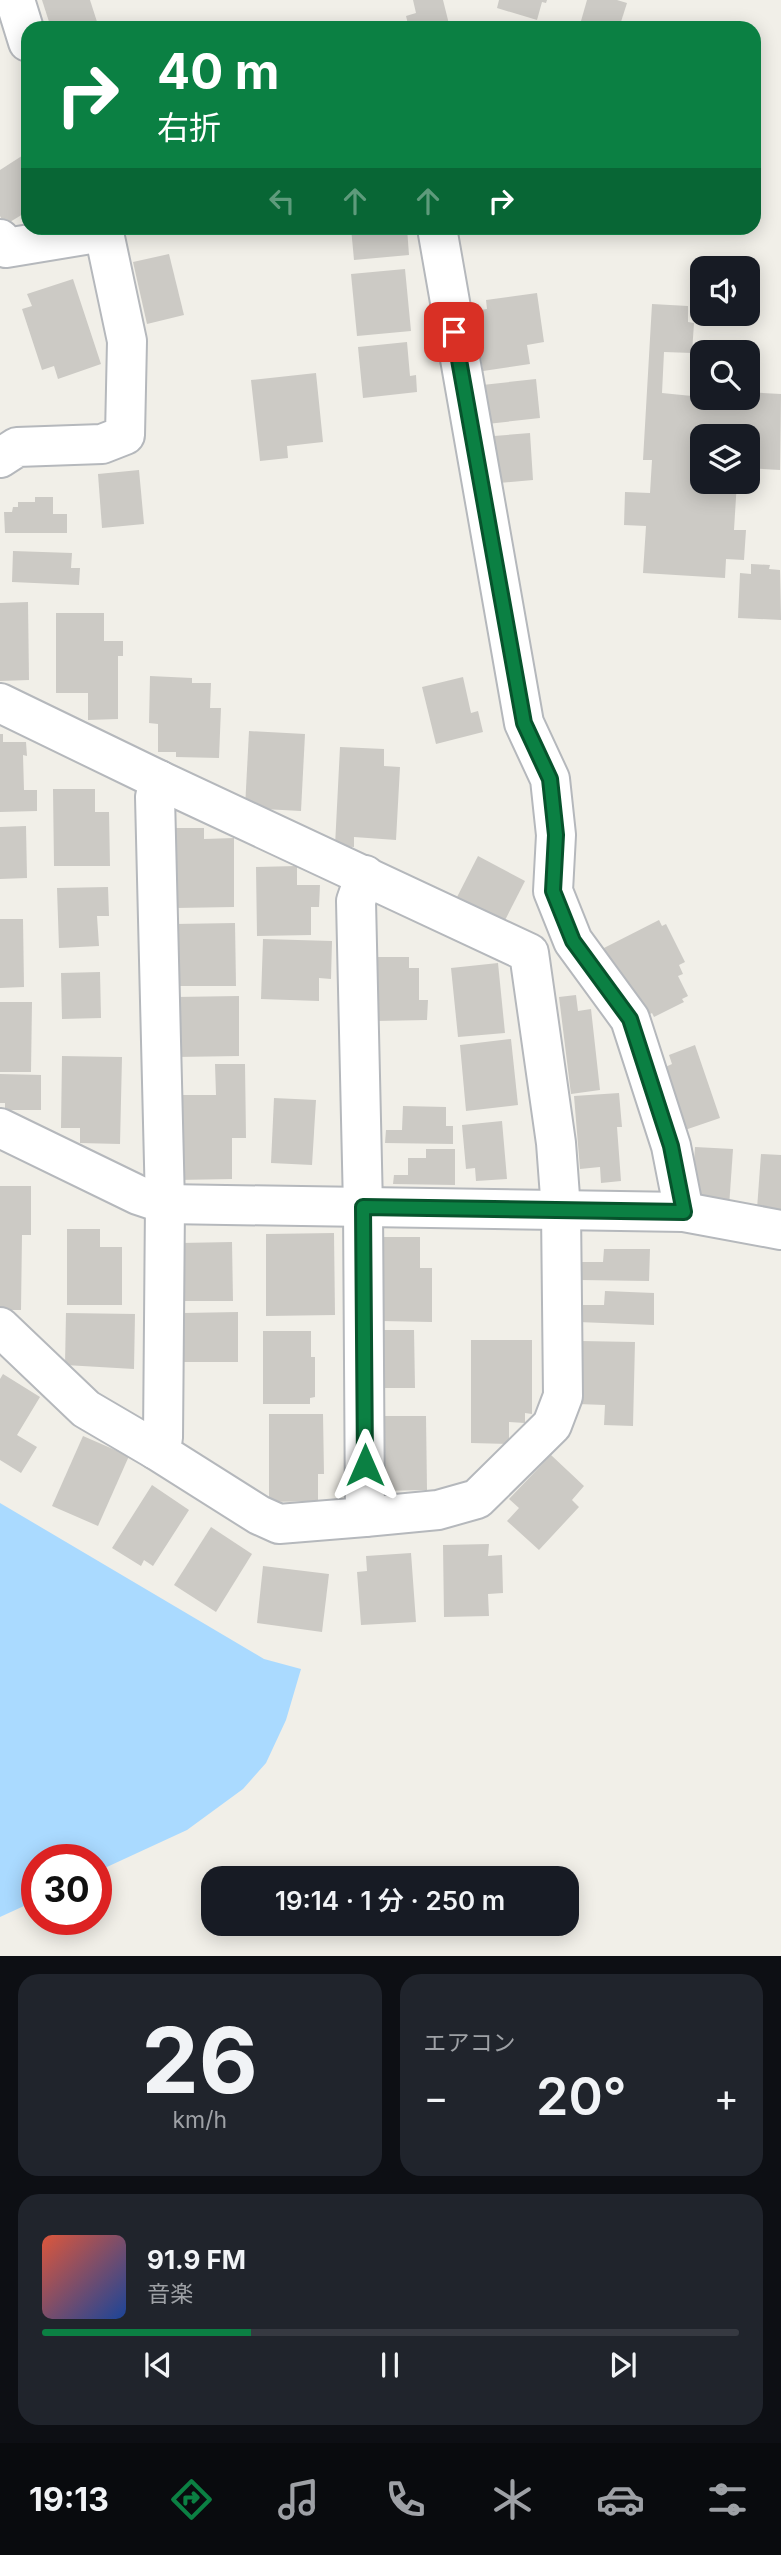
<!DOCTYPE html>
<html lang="ja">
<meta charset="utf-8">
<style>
:root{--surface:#171b24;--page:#20242c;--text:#f1f3f6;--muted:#9ea1a6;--line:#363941;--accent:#0b8043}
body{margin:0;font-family:Inter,"Noto Sans JP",sans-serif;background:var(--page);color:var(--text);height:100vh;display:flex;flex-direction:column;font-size:26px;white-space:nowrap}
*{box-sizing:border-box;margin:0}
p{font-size:23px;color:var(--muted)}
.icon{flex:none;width:38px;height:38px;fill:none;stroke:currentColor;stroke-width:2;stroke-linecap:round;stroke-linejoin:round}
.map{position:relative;height:1956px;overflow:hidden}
.side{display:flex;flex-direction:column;gap:18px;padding:18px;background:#0d0f14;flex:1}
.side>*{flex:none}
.top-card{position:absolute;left:21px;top:21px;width:740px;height:214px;border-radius:21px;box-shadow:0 4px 18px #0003;background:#0b8043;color:#fff;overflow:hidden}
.buttons{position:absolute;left:690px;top:256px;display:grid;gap:14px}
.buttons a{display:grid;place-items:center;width:70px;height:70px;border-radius:14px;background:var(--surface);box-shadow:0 4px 18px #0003;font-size:35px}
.speed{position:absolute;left:21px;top:1844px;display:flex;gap:14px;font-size:35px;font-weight:700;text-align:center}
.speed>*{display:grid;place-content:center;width:91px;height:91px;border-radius:50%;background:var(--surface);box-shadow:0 4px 18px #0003;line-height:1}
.speed .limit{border:10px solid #d22;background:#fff;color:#111}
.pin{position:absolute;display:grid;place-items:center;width:60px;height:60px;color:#fff;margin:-30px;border-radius:14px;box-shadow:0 4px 10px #0006}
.me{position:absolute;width:77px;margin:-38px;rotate:0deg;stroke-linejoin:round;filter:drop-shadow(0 0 5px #0008)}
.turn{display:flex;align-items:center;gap:24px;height:147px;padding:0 21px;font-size:32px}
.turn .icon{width:91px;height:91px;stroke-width:2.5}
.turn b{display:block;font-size:49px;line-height:60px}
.lanes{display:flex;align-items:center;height:66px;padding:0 21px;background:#0003;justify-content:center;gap:35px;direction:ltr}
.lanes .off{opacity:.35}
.big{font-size:52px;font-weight:600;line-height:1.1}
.side .widget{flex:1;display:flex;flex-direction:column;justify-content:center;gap:10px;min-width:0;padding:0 24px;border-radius:21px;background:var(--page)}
.side .dial{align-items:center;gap:0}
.dial b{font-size:91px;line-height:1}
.song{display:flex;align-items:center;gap:21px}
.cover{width:84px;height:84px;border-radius:10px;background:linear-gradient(135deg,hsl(10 70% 55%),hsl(220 70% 35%))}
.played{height:7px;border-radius:4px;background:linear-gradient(90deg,var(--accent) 30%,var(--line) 30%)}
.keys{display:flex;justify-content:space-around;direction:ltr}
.heat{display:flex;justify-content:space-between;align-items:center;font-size:38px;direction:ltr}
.side .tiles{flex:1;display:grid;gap:18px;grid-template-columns:1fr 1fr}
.widget:last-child{grid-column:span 2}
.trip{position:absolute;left:201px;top:1866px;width:378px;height:70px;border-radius:21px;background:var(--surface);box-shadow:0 4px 18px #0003;font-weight:600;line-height:70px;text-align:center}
.dock{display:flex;height:112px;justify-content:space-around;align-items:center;background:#090b0e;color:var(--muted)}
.dock .icon{width:49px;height:49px}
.dock .on{color:var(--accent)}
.dock b{font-size:32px;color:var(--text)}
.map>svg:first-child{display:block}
</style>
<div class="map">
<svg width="781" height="1957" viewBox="0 0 781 1957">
<rect width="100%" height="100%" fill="#f1efe8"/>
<!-- water -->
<polygon fill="#aadaff" points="0,1503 264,1659 301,1669 286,1720 266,1763 243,1789 187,1830 96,1872 96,1860 37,1860 37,1900 0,1917"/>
<!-- building -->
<g fill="#cccac5">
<polygon points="42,0 90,0 99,28 51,28"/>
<polygon points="413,0 443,0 450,28 409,28 406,16 416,13"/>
<polygon points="499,0 547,0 546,3 542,2 537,20 497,8"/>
<polygon points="587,0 617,0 627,3 619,28 579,28"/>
<polygon points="28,152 28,211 5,225 0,216 0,170"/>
<polygon points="351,228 407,228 409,255 354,260"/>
<polygon points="169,254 184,315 147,324 133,262"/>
<polygon points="405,269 411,331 357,336 351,274"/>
<polygon points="73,279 101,364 58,379 54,366 42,370 22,309 32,306 27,294"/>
<polygon points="537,293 544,342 527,345 530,364 483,371 474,311 487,309 486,300"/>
<polygon points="652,304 688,306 688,322 694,323 692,353 664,352 662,393 702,397 747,397 747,392 781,394 780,470 747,468 747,436 702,436 702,481 737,481 734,530 746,530 744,560 726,559 725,578 643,573 646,526 624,525 625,492 650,493 652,460 643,460"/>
<polygon points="407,342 410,376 416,375 417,392 363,398 358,347"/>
<polygon points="316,373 323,442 287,446 288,458 260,461 251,380"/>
<polygon points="536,379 540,418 478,425 473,386"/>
<polygon points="530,433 533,480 488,484 495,453 494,436"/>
<polygon points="139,470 144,524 102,528 98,474"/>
<polygon points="35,497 53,497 53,514 67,514 67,533 5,533 4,512 12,512 13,507 18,507 18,502 35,502"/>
<polygon points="13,551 72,553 71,568 80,568 79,585 12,582"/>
<polygon points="751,564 770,565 769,569 780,570 781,620 738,618 740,573 751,574"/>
<polygon points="28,602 29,680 0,681 0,603"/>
<polygon points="56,613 104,613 104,641 123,641 123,656 118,656 118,719 88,720 88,693 56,693"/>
<polygon points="150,676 192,678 192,683 211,683 210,708 221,708 219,758 176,757 176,752 158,752 158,724 149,723"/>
<polygon points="463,677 471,713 478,711 483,732 436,744 422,687"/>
<polygon points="249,731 305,734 301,811 245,808"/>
<polygon points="0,734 3,734 3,742 26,742 27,756 23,755 24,790 37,790 37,811 0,812"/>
<polygon points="340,747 384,749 384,766 400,767 396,840 354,837 354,847 335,846"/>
<polygon points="53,789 95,789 95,812 109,812 110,866 54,866"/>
<polygon points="26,826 27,878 0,879 0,827"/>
<polygon points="174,828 204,828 204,839 234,838 234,907 175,908"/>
<polygon points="478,856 525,881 501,928 454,903"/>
<polygon points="297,866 297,885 320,885 319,907 311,907 311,935 257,936 256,867"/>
<polygon points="108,887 109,916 97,916 99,946 59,948 57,888"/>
<polygon points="0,919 23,919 24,987 0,988"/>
<polygon points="659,920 662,926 666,924 685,962 679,965 683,974 678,976 688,996 682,999 684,1002 654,1017 652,1013 644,1017 602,949"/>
<polygon points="235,923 236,986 175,986 174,924"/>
<polygon points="263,939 332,941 331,979 319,978 319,1001 261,999"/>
<polygon points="375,957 409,957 409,968 419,968 419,1000 428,1000 427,1020 376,1021"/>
<polygon points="498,963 505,1033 458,1037 451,968"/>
<polygon points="100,972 101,1018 62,1019 61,973"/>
<polygon points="576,995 578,1011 591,1009 600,1090 571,1094 559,997"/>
<polygon points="239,996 239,1056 176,1057 175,997"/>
<polygon points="0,1002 32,1002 31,1072 0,1072"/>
<polygon points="511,1039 518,1105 466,1111 460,1045"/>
<polygon points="695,1045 720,1118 682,1131 661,1069 672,1064 669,1055"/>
<polygon points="62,1056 122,1057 120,1144 80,1143 80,1128 61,1128"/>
<polygon points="215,1064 245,1064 246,1138 232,1138 232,1179 177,1180 176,1095 216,1095"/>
<polygon points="0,1074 41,1075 41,1110 5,1110 5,1103 0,1103"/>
<polygon points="619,1093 622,1127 617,1127 621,1181 601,1183 600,1167 580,1169 574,1096"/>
<polygon points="274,1098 316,1100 312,1165 271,1163"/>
<polygon points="403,1106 446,1107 446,1126 453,1126 453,1144 385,1143 386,1130 402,1130"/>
<polygon points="502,1121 507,1179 476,1181 475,1168 466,1169 462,1125"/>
<polygon points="695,1147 733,1149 729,1207 691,1204"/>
<polygon points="426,1149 455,1149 455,1185 393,1184 394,1175 408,1175 408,1158 426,1158"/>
<polygon points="761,1154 781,1155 781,1211 757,1209"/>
<polygon points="0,1186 31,1186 31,1235 22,1235 21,1310 0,1310"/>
<polygon points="67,1229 100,1229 100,1247 122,1247 122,1305 67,1305"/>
<polygon points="334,1233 335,1315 266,1316 266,1234"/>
<polygon points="380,1237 420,1237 420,1268 432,1268 432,1322 381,1321"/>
<polygon points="232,1242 233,1301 180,1301 180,1243"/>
<polygon points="604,1249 650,1249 649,1281 580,1280 580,1262 603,1262"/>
<polygon points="605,1291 654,1293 654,1325 578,1322 578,1305 604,1305"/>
<polygon points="238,1312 238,1362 183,1362 183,1313"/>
<polygon points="66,1313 135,1314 134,1369 65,1365"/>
<polygon points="373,1330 414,1330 415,1388 373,1388"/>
<polygon points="263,1331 311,1331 311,1357 315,1357 315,1397 310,1398 310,1404 263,1404"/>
<polygon points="471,1340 532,1340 532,1414 525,1413 525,1423 509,1422 509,1444 471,1443"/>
<polygon points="581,1341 635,1342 633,1426 604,1425 605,1405 578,1404"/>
<polygon points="3,1374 40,1397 17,1435 37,1447 21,1473 0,1460 0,1379"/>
<polygon points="269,1414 323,1414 324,1474 318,1474 318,1501 269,1502"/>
<polygon points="377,1416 426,1416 427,1490 378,1491"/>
<polygon points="83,1436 129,1456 98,1526 52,1506"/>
<polygon points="551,1455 584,1486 572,1500 579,1507 539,1550 507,1521 519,1508 509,1499"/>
<polygon points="152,1485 189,1510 153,1566 144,1560 141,1566 112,1548"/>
<polygon points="211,1527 252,1554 216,1612 174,1585"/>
<polygon points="489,1544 488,1556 502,1555 503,1593 488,1594 489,1616 444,1617 443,1545"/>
<polygon points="411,1553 416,1622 361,1625 357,1572 367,1571 366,1556"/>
<polygon points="263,1566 329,1574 322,1632 257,1623"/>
</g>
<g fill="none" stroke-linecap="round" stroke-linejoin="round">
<!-- minor casing -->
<g stroke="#b5b8bc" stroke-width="42">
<g id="minor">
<polyline points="15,0 28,42"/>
<polyline points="437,228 524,723 550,779 556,835 553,891 573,941 630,1019 671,1146 684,1212"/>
<polyline points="0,239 6,248 103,232"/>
<polyline points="0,458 17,447 102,444 125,435 127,341 103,228"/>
<polyline points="0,703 159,780 529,953 556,1143 561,1210 563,1396 552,1425 477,1499 438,1510 365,1517"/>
<polyline points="0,1128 138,1195 165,1204 684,1212 781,1230"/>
<polyline points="0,1327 86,1409 156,1450 163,1438 165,1204 155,797 159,780"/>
<polyline points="156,1450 259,1515 279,1524 365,1517 363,1207 356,901 365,875"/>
</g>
</g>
<!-- minor -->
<use href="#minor" stroke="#fff" stroke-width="38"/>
</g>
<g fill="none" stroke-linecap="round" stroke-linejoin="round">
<!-- route casing -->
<g stroke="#07532c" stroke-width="18">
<polyline id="route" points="365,1465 363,1207 684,1212 671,1146 630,1019 573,941 553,891 556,835 550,779 524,723 454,332"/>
</g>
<!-- route -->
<use href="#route" stroke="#0b8043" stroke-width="12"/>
</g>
</svg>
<div class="buttons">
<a><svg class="icon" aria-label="sound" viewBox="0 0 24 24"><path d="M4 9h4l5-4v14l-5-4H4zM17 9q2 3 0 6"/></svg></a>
<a><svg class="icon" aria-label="search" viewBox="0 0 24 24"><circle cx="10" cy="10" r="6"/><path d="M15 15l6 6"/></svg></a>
<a><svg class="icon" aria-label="layers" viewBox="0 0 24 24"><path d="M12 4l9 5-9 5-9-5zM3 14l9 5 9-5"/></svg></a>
</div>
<div class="speed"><div class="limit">30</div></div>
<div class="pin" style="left:454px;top:332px;background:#d93025"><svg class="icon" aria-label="arrive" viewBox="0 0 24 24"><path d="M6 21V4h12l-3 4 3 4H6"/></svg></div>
<svg class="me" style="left:365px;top:1465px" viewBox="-20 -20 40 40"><path d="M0-17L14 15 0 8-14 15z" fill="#0b8043" stroke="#fff" stroke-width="4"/></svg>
<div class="trip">19:14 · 1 分 · 250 m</div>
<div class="top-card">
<div class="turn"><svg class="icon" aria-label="right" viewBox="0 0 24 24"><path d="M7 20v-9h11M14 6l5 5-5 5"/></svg><div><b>40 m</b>右折</div></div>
<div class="lanes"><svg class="icon off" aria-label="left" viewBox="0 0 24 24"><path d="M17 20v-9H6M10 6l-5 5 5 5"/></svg><svg class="icon off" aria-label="ahead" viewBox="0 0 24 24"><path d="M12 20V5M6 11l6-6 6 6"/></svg><svg class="icon off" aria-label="ahead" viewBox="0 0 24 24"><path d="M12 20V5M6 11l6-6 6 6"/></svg><svg class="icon" aria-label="right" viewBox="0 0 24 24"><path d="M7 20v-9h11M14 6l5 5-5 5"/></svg></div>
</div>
</div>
<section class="side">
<div class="tiles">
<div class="widget dial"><b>26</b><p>km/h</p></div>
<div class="widget"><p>エアコン</p>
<div class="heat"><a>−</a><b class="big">20°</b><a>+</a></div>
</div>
<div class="widget">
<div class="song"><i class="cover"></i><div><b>91.9 FM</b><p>音楽</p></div></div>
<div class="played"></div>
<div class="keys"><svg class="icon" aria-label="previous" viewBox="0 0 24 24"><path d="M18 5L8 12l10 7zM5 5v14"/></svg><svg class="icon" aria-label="pause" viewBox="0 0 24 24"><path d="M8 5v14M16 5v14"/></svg><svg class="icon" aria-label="next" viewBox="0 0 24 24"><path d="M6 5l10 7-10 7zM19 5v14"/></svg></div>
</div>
</div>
</section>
<nav class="dock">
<b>19:13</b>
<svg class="icon on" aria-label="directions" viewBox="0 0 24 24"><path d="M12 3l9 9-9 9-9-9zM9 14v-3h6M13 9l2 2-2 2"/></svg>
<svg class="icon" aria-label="music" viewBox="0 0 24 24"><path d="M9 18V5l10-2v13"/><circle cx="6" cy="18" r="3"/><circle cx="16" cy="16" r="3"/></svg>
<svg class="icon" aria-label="phone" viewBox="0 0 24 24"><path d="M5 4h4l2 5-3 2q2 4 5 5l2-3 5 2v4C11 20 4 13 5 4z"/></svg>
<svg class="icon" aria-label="climate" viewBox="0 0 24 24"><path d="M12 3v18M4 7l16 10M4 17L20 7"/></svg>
<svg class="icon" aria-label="car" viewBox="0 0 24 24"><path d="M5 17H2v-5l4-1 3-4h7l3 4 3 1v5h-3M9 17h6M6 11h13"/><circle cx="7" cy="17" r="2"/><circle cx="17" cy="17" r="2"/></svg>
<svg class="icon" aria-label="filters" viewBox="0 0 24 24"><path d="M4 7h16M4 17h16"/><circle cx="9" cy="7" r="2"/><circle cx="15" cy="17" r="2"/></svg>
</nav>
